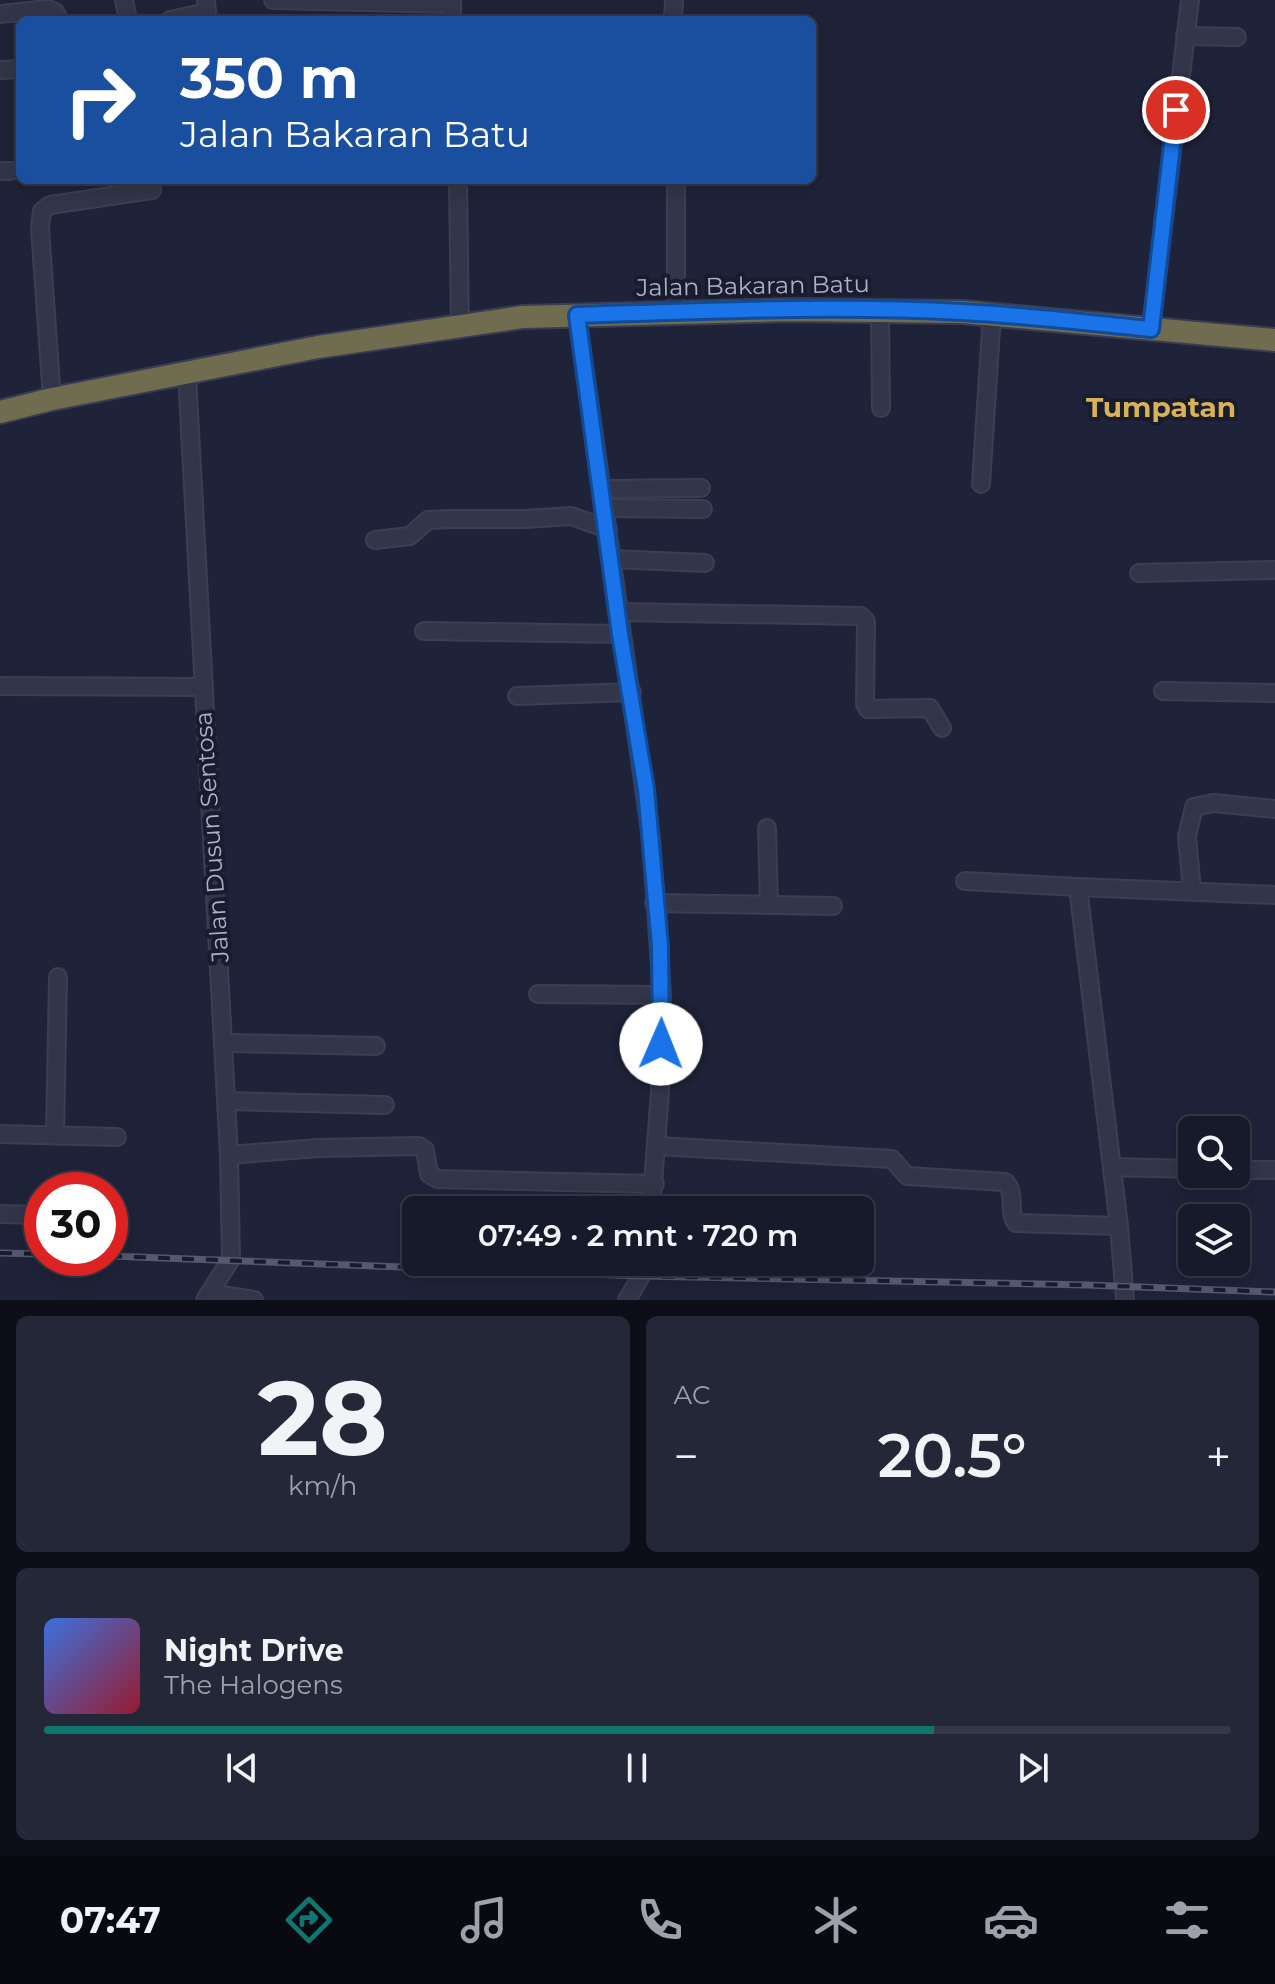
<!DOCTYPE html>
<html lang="id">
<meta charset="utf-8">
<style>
:root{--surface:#171a2b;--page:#242737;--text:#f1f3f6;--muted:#9ea1a9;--line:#363847;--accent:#0f766e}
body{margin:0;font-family:Montserrat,sans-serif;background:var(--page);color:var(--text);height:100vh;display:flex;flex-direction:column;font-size:30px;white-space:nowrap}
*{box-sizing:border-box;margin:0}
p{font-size:26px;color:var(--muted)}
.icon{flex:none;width:44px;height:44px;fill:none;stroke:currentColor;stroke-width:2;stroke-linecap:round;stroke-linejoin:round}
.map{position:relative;height:1300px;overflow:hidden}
.sheet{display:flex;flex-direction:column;gap:16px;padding:16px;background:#0d0e18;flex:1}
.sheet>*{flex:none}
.guide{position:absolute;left:16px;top:16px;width:800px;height:168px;border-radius:12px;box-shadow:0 4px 20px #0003,0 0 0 2px var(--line);background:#1a4fa0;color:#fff;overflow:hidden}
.fabs{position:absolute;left:1178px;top:1116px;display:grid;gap:16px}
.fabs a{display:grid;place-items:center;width:72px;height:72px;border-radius:12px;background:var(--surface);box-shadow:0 4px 20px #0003,0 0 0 2px var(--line);font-size:40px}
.speed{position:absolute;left:24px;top:1172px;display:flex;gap:16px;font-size:40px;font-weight:700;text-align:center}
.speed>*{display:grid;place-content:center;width:104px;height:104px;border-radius:50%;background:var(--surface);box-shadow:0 4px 20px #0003,0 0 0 2px var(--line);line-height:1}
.speed .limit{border:12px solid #d22;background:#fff;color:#111}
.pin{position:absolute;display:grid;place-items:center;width:68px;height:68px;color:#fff;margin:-34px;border:4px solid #fff;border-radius:50%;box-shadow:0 2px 8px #0007}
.me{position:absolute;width:88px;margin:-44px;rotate:1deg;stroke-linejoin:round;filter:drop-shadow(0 0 6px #0008)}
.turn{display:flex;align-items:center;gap:28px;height:168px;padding:0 32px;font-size:36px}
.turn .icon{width:104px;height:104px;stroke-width:2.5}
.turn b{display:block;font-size:56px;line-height:68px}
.big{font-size:60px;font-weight:600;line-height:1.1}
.sheet .card{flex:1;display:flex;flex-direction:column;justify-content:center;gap:12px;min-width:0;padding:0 28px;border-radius:12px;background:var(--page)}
.sheet .dial{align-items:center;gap:0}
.dial b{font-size:104px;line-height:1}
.song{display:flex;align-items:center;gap:24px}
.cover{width:96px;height:96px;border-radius:12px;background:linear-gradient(135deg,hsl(220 70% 55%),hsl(350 70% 35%))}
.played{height:8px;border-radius:4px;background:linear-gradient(90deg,var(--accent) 75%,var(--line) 75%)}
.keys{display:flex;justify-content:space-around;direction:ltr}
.heat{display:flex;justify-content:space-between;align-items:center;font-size:44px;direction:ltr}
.sheet .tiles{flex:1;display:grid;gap:16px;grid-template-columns:1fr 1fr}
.card:last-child{grid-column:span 2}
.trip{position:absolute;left:402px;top:1196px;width:472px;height:80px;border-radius:12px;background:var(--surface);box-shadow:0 4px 20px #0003,0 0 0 2px var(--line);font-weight:600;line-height:80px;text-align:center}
.tabs{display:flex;height:128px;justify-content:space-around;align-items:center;background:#090a11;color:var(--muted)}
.tabs .icon{width:56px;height:56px}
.tabs .active{color:var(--accent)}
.tabs b{font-size:36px;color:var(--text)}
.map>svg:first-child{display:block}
</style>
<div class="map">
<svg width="1275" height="1300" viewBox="0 0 1275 1300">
<rect width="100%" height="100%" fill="#1f2339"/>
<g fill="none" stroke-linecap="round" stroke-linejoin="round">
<!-- minor casing -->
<g stroke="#3c3f53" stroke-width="20">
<g id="minor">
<polyline points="124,0 128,20"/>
<polyline points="273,0 452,4"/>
<polyline points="452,0 452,20"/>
<polyline points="0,14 48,9 55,12 60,20"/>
<polyline points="170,20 207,12 206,0"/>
<polyline points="673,20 674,0"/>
<polyline points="1185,36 1237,37"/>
<polyline points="0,70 20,69"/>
<polyline points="0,171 11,171"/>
<polyline points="458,180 460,328"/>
<polyline points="676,180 676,312"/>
<polyline points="880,310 881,408"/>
<polyline points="577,315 651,838 662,995 660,1092 651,1210"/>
<polyline points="1151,329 1190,0"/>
<polyline points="187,375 229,1155 231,1259 205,1300"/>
<polyline points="52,399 40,228 42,211 50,205 152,190"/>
<polyline points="981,484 992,314"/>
<polyline points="601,489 701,488"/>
<polyline points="604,508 703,509"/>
<polyline points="375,540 410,536 428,520 451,519 525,519 571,516 608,529"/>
<polyline points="612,559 705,563"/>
<polyline points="1139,573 1275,570"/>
<polyline points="618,612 861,616 866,621 865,704 868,709 930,708 942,728"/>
<polyline points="424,631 620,634"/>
<polyline points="0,686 203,687"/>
<polyline points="1163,691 1275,693"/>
<polyline points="517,696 632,692"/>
<polyline points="767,828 769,905"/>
<polyline points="965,881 1078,887"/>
<polyline points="1192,891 1187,836 1194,807 1213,803 1275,809"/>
<polyline points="654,903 833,906"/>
<polyline points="538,994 662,995"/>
<polyline points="225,1043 376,1046"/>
<polyline points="227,1101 385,1105"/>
<polyline points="0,1134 117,1137"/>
<polyline points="55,1135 58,977"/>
<path d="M 657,1146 L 892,1159 L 907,1176 L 1005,1182 C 1017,1192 1007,1211 1016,1223 L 1119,1226"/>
<polyline points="229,1155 318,1148 419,1146 425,1150 429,1174 437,1179 655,1184"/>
<polyline points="1112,1167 1192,1169"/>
<polyline points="1236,1170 1275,1170"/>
<polyline points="0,1214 42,1215"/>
<polyline points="110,1216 115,1216"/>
<polyline points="210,1293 254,1300"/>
<polyline points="627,1300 641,1276 644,1262"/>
<polyline points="1125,1300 1119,1226 1078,887 1275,895"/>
</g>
</g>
<!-- highway casing -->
<g stroke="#3a3d51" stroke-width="26">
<polyline id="highway" points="0,412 52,399 318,347 522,317 788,310 963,312 1275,340"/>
</g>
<!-- minor -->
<use href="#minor" stroke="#333649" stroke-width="16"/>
<!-- highway -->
<use href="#highway" stroke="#706c4f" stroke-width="22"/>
<!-- rail casing -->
<g stroke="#555871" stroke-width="7">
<g id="rail">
<polyline points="0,1253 42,1254"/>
<polyline points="110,1256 641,1276 1087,1285 1275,1292"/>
</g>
</g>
<!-- rail -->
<use href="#rail" stroke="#191b2e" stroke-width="4" stroke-dasharray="12" stroke-linecap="butt"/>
</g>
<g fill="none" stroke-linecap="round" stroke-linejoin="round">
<!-- route casing -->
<g stroke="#114b97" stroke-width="20">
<path id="route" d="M 661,1044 L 660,946 L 646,789 L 620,634 L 577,315 C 705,311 834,305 962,312 C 1025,315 1089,323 1151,329 L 1176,110"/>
</g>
<!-- route -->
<use href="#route" stroke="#1a73e8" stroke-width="14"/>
</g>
<g text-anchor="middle" stroke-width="8" stroke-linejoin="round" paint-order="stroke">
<!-- street labels -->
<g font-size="24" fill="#adb0c6" stroke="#191b2e">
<text transform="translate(753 286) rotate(-1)" y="8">Jalan Bakaran Batu</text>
<text transform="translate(212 837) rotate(-94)" y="8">Jalan Dusun Sentosa</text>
</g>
<!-- quarter labels -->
<g font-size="28" font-weight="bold" fill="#d8b256" stroke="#191b2e">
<text x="1161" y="417">Tumpatan</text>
</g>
</g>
</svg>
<div class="fabs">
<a><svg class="icon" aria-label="search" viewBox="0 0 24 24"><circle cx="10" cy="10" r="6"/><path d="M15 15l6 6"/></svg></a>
<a><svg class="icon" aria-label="layers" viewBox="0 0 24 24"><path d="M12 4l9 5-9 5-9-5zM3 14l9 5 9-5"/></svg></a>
</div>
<div class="speed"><div class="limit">30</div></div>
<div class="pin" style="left:1176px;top:110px;background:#d93025"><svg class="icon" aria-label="arrive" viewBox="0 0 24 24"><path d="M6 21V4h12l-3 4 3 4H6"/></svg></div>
<svg class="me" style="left:661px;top:1044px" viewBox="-20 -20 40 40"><circle r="19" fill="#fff"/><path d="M0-13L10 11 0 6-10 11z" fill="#1a73e8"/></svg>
<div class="trip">07:49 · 2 mnt · 720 m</div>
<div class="guide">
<div class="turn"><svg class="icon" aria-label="right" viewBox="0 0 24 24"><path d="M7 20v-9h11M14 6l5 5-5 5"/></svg><div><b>350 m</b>Jalan Bakaran Batu</div></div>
</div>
</div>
<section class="sheet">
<div class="tiles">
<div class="card dial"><b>28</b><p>km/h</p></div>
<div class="card"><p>AC</p>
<div class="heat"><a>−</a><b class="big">20.5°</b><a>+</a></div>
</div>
<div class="card">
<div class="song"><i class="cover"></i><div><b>Night Drive</b><p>The Halogens</p></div></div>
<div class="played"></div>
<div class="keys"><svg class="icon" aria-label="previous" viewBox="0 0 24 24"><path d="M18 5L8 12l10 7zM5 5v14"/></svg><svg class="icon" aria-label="pause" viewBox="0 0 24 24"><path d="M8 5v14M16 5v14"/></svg><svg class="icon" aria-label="next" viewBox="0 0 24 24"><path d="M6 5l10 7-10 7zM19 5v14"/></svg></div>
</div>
</div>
</section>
<nav class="tabs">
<b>07:47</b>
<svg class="icon active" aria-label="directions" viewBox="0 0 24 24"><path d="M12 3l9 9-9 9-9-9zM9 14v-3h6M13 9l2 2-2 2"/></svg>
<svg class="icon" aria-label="music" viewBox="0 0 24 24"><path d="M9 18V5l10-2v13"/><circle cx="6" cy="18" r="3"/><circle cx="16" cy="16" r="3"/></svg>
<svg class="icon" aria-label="phone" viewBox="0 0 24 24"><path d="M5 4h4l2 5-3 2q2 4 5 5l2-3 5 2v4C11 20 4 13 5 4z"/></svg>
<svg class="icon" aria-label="climate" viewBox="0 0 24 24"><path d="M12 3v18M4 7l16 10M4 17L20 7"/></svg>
<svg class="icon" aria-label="car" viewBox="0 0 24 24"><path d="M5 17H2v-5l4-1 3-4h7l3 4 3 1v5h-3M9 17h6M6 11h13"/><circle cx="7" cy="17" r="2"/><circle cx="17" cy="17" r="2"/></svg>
<svg class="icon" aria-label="filters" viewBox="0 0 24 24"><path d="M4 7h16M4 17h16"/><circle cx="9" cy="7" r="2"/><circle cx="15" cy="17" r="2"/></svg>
</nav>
